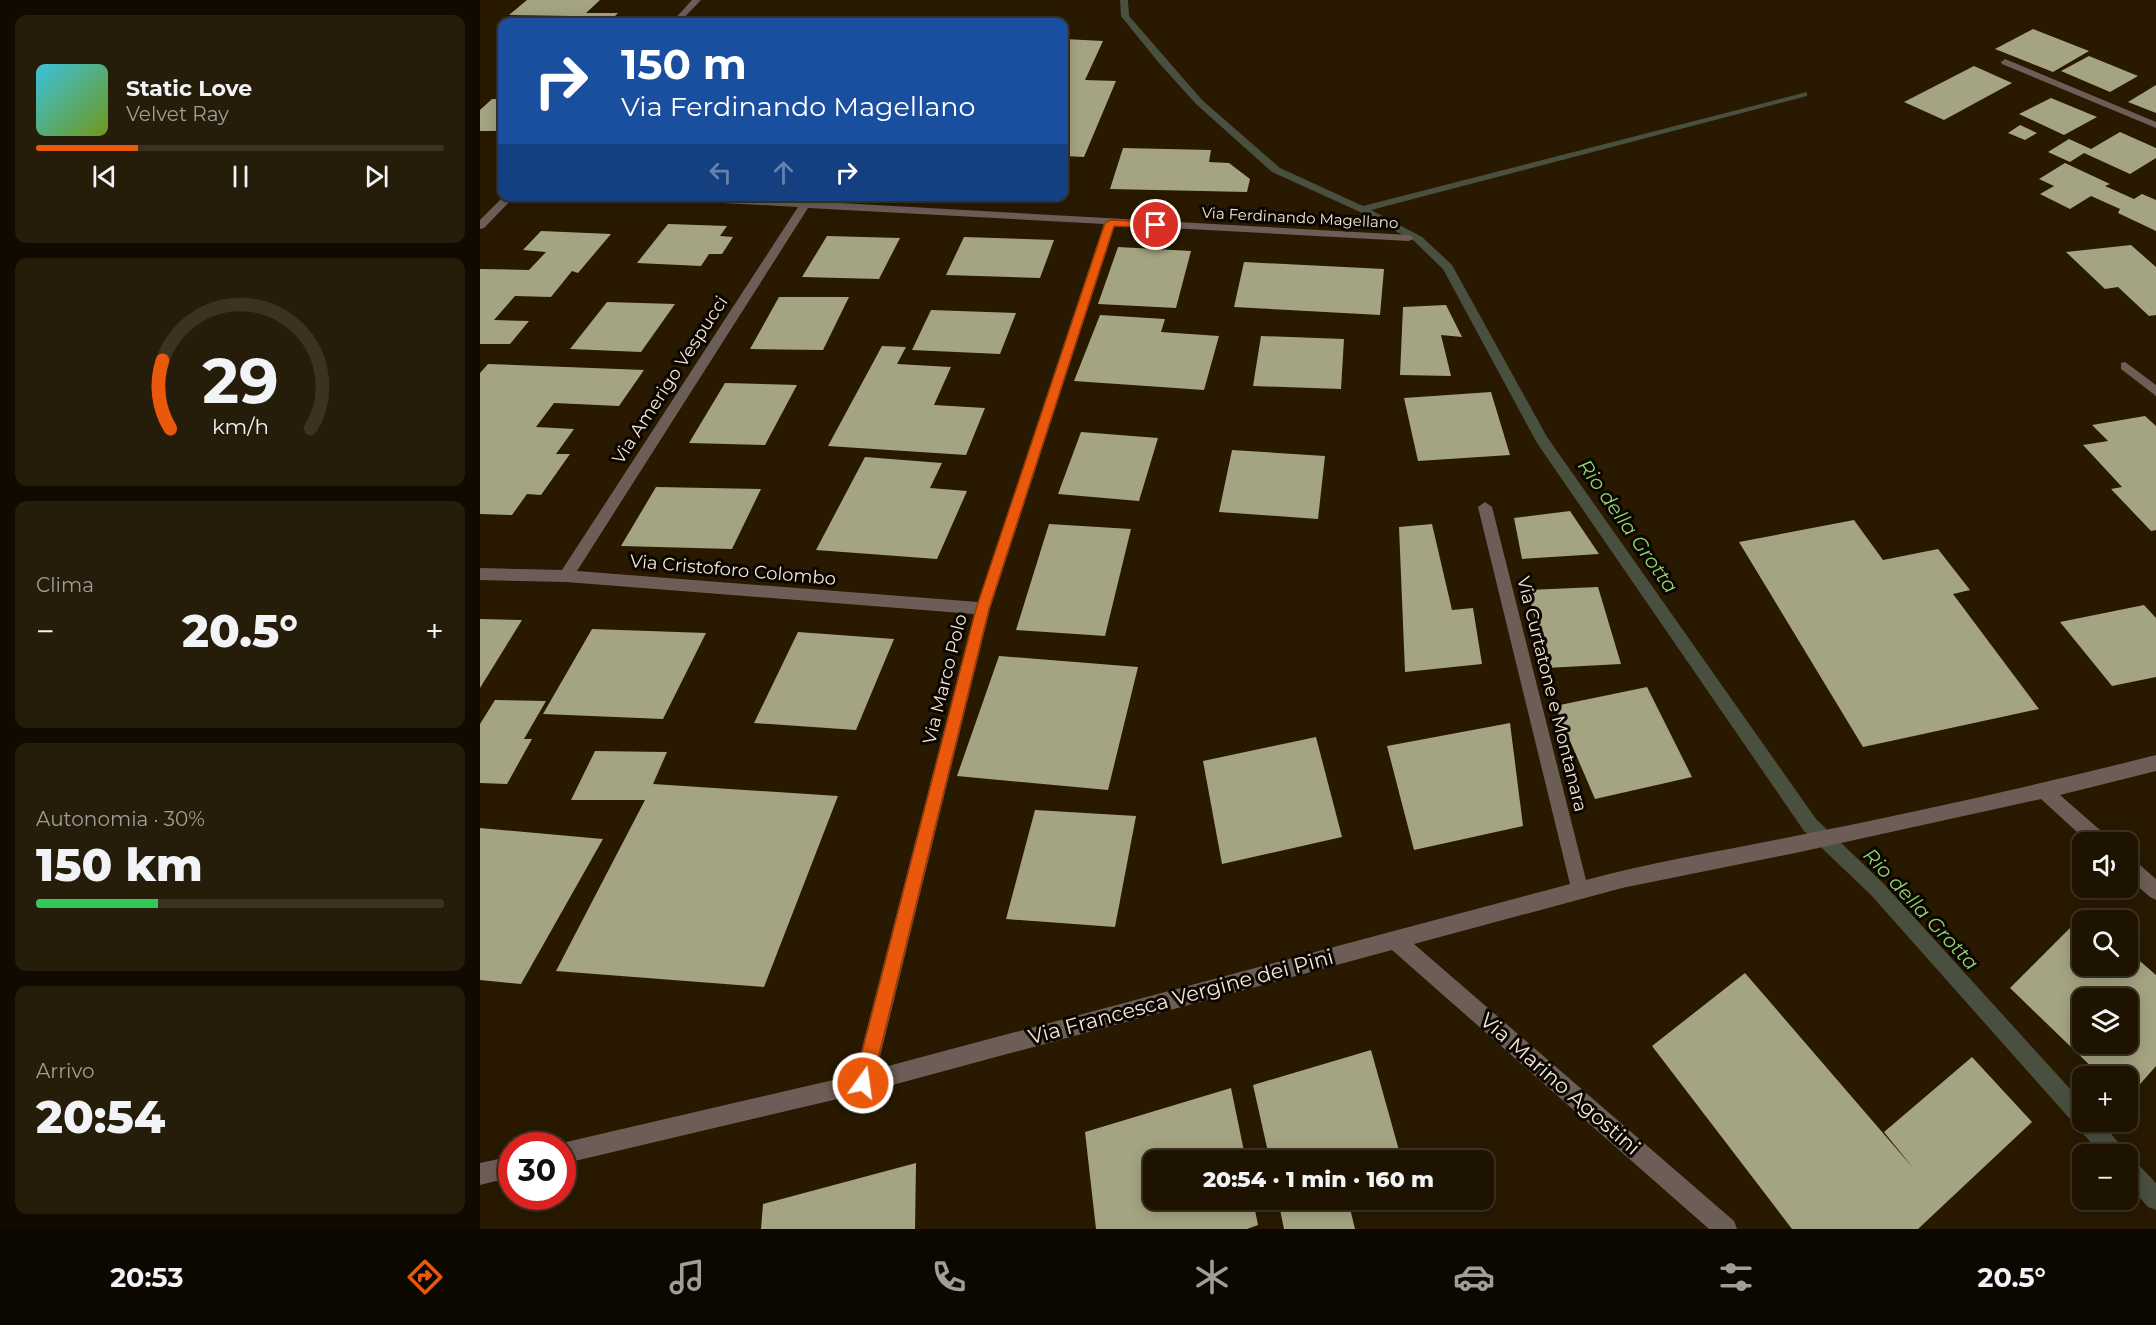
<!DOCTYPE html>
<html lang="it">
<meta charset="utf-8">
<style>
:root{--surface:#1e1300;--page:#261c0a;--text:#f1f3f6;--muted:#a19e99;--line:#3c3222;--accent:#ea580c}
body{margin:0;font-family:Montserrat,sans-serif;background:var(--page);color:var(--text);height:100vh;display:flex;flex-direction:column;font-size:22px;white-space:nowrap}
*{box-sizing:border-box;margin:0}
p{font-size:20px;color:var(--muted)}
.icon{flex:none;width:33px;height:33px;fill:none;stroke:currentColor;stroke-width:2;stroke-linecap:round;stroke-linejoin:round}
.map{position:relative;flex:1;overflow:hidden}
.details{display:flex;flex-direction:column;gap:15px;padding:15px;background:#100a00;width:480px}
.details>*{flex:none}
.top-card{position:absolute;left:18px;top:18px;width:570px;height:183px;border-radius:12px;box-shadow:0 3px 15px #0003,0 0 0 2px var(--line);background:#1a4fa0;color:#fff;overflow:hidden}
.buttons{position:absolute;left:1592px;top:832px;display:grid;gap:12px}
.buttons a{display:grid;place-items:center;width:66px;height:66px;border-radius:12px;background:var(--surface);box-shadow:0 3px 15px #0003,0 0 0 2px var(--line);font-size:30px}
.speed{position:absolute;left:18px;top:1132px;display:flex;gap:12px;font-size:30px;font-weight:700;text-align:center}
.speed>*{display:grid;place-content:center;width:78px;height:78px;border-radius:50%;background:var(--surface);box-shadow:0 3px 15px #0003,0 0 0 2px var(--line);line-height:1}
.speed .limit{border:9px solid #d22;background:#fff;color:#111}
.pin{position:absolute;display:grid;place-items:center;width:51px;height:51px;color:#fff;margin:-26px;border:3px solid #fff;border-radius:50%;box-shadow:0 2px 6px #0007}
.me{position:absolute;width:66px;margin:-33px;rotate:14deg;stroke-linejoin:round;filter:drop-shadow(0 0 4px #0008)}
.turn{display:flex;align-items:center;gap:21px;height:126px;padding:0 24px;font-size:27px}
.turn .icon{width:78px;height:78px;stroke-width:2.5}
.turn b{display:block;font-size:42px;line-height:51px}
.lanes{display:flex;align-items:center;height:57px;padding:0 24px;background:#0003;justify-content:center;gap:30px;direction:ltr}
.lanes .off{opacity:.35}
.big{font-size:45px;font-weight:800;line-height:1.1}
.details .card{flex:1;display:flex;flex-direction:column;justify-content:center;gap:9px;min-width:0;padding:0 21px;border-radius:12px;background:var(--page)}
.details .dial{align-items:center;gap:0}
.dial svg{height:156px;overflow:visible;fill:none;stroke:var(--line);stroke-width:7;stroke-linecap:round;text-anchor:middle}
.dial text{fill:var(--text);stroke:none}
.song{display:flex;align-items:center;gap:18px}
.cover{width:72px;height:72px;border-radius:9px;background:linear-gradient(135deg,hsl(190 70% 55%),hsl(80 70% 35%))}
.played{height:6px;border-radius:3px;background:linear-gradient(90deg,var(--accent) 25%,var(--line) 25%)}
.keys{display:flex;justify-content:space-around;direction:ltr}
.heat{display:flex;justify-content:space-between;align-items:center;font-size:33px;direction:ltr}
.charge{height:9px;border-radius:4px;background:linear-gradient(90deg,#34c759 30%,var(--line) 0)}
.trip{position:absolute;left:663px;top:1150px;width:351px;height:60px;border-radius:12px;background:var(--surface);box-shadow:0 3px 15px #0003,0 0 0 2px var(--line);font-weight:800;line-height:60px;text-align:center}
.dock{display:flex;height:96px;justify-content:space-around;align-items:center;background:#0c0800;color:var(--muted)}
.dock .icon{width:42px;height:42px}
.dock .current{color:var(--accent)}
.dock b{font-size:27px;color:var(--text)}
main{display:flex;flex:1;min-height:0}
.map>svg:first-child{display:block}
</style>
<main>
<section class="details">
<div class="card">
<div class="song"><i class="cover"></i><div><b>Static Love</b><p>Velvet Ray</p></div></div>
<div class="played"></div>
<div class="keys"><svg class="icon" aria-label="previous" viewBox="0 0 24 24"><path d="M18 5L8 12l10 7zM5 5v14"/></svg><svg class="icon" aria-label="pause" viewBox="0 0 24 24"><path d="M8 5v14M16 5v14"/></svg><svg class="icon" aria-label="next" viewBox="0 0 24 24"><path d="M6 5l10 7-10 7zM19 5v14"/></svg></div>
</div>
<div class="card dial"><svg viewBox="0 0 100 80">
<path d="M14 69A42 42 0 1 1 86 69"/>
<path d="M14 69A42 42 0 0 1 10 34" stroke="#ea580c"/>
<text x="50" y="56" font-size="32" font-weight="700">29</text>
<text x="50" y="72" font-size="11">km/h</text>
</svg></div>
<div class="card"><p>Clima</p>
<div class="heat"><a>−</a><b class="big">20.5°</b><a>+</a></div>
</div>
<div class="card"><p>Autonomia · 30%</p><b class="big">150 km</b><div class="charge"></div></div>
<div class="card"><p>Arrivo</p><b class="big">20:54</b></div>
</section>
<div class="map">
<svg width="1676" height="1229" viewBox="0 0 1676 1229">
<rect width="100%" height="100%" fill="#281900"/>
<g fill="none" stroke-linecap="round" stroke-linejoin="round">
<!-- stream -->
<g fill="#4a5040" fill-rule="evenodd">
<polygon points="640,0 648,0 649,16 722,100 800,168 883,206 1327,92 1327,96 891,210 942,237 972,265 1067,437 1336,819 1403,883 1602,1102 1602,1122 1621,1122 1643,1148 1647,1155 1622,1155 1391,895 1324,831 1057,443 963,269 934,241 878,211 792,172 716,104 679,63 641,16"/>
<polygon points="1647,1156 1654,1160 1676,1183 1676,1210 1668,1207 1647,1183"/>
</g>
</g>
<!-- building -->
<g fill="#a4a482" fill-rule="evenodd">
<polygon points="47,0 120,0 106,13 138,13 129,22 85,22 92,16 29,15"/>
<polygon points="1553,29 1609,51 1573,72 1515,49"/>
<polygon points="584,39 623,41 605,80 636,81 604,157 584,156"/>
<polygon points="1609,56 1658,76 1630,92 1581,71"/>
<polygon points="1494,66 1532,83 1464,120 1424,102"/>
<polygon points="1676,85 1676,113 1648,102"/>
<polygon points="1571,98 1617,117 1584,135 1539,114"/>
<polygon points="12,99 22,99 22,131 0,131 0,110"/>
<polygon points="1540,125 1557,133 1545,140 1528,133"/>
<polygon points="1640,132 1676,148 1676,158 1650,174 1604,153 1590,162 1568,152 1589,139 1611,149"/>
<polygon points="643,148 731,150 729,162 749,163 770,179 767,192 630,189"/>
<polygon points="1585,163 1630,184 1625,186 1654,199 1662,194 1676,200 1676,231 1638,213 1640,209 1611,196 1590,209 1560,194 1574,186 1559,179"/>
<polygon points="188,224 247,226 240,236 253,237 242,254 229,254 221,266 157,263"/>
<polygon points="61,231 131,234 98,273 92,271 71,297 35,296 14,320 49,321 30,344 0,344 0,269 49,270 66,252 43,250"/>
<polygon points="347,236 420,238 399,279 322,277"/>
<polygon points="484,237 574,240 560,278 466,275"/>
<polygon points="1651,245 1676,267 1676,315 1669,316 1638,287 1625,289 1586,252"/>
<polygon points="638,247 711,251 696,308 618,304"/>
<polygon points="764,262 904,269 900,315 754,307"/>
<polygon points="299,297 369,297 343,350 270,349"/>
<polygon points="127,302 195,304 161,352 90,349"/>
<polygon points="966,305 982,337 961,335 971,376 920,375 923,307"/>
<polygon points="451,310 536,313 520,354 432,350"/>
<polygon points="620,315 685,319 681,332 739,336 724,390 594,381"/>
<polygon points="781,336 864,339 861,389 773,386"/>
<polygon points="402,346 426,347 417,364 471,367 454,405 505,408 486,455 348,446"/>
<polygon points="8,364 164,370 139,406 74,403 56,427 94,429 76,454 90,454 61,495 47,494 32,515 0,514 0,373"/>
<polygon points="245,383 317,385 285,445 209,443"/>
<polygon points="1011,392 1030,455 938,461 924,398"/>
<polygon points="1665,416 1676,426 1676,530 1671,531 1631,489 1642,487 1603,445 1628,441 1612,425"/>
<polygon points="601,432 678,438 659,501 578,494"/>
<polygon points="752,450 845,456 838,519 739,512"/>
<polygon points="385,457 462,463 450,488 487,491 457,559 336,550"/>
<polygon points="176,487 281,489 252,549 141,546"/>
<polygon points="1090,511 1119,554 1042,559 1034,518"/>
<polygon points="1374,520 1403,560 1458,549 1490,590 1473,594 1559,709 1383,747 1259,542"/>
<polygon points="569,524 651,529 625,636 536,630"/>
<polygon points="952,524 972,610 993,608 1002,664 925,672 919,527"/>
<polygon points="1118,587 1141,664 1066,668 1048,590"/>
<polygon points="1664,605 1676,618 1676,677 1632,686 1580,622"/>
<polygon points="0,619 42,620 0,688"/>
<polygon points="112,629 226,633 183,719 63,714"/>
<polygon points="318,632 414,639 376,730 274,723"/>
<polygon points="519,656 658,667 628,790 477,776"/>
<polygon points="1167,687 1212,777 1115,799 1075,706"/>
<polygon points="15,700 66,701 44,739 52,739 27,784 0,783 0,724"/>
<polygon points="1030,723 1043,826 934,850 907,746"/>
<polygon points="836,737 862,837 742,864 723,761"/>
<polygon points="115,751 187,752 173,784 358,796 284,987 76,971 165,800 91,800"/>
<polygon points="555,810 656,816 635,927 526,919"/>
<polygon points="0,828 123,839 41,984 0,980"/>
<path d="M 1605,913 L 1614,921 L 1602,921 L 1602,966 L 1647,966 L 1647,950 L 1676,975 L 1676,1066 L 1647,1099 L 1647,1077 L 1622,1077 L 1530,988 ZM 1602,999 L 1647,999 L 1647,1044 L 1602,1044 Z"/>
<polygon points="1265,973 1434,1169 1404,1132 1492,1057 1552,1122 1438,1229 1312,1229 1172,1046"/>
<polygon points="891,1050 922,1161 790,1161 773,1085"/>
<polygon points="751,1088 766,1161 674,1161 674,1200 773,1200 778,1225 767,1229 616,1229 605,1132"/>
<polygon points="436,1163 435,1229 281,1229 283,1204"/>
<polygon points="798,1200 868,1200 875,1229 804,1229"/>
</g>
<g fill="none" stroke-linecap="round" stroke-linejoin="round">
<!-- minor -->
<g fill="#6c5e57" fill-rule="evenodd">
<polygon points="212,0 221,0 200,22 192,22"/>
<polygon points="1525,59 1676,122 1676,128 1522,64 1521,62"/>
<polygon points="24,196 35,196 4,228 0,229 0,220"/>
<path d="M 164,196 L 234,196 L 325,201 L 929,235 L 934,238 L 929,241 L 635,225 L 510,609 L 397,1069 L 1090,884 L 998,507 L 1005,502 L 1012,507 L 1106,880 C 1177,861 1249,850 1320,835 C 1440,811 1558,785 1676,755 L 1676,771 L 1580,795 L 1628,837 L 1631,843 L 1609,843 L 1561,799 L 1320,852 L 1142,888 L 934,944 L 1254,1221 L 1257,1229 L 1229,1229 L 912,950 L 383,1093 L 82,1164 L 82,1146 L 76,1146 L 82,1143 L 375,1075 L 494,614 L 86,582 L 0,580 L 0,568 L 82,570 L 318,207 L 169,199 ZM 328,208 L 624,224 L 498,602 L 97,571 Z"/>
<polygon points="1645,362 1676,385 1676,396 1641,369 1641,363"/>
<polygon points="1647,856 1653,859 1676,879 1676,900 1670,897 1647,877"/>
<polygon points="32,1156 32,1177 0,1185 0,1163"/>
</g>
</g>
<!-- route -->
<polygon fill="#ea580c" stroke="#983908" stroke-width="1.5" points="630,220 676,222 681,225 676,228 634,226 509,609 392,1083 389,1089 383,1092 376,1089 374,1083 496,609 625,223"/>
<g text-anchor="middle" stroke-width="6" stroke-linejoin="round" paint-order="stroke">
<!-- far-street labels -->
<g font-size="15" fill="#f1e6d6" stroke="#0c0601">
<text transform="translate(820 218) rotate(3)" y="5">Via Ferdinando Magellano</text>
</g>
<!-- street labels -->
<g font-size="18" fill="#f1e6d6" stroke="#0c0601">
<text transform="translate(190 380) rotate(-57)" y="6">Via Amerigo Vespucci</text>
<text transform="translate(253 570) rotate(5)" y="6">Via Cristoforo Colombo</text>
<text transform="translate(465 679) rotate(-76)" y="6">Via Marco Polo</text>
<text transform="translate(1072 694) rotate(76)" y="6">Via Curtatone e Montanara</text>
</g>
<!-- water labels -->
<g font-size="20" font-style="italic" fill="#8ed570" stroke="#0c0601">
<text transform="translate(1148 526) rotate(55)" y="7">Rio della Grotta</text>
<text transform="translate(1441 909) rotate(47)" y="7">Rio della Grotta</text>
</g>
<!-- near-street labels -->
<g font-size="21" fill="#f1e6d6" stroke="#0c0601">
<text transform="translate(701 997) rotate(-15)" y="7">Via Francesca Vergine dei Pini</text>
<text transform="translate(1080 1084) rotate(41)" y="7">Via Marino Agostini</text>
</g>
</g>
</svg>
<div class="buttons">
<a><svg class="icon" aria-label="sound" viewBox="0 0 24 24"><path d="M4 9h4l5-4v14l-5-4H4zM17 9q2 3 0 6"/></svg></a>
<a><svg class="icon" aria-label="search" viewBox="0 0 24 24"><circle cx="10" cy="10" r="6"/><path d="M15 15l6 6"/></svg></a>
<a><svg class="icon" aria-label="layers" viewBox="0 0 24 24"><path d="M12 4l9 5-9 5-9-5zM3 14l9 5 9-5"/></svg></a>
<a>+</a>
<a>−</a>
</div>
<div class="speed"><div class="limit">30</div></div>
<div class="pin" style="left:676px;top:225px;background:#d93025"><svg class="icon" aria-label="arrive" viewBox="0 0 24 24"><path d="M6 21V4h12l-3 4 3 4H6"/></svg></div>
<svg class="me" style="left:383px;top:1083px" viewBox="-20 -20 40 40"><circle r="17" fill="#ea580c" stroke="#fff" stroke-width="3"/><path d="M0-11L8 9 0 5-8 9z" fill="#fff"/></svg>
<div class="trip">20:54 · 1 min · 160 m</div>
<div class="top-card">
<div class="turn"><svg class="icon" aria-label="right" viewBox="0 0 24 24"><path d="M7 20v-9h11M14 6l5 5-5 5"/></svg><div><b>150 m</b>Via Ferdinando Magellano</div></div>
<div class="lanes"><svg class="icon off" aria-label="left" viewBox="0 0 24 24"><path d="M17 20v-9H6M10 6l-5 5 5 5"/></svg><svg class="icon off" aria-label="ahead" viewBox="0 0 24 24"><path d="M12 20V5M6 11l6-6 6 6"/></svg><svg class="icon" aria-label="right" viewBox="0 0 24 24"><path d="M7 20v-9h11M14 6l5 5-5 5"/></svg></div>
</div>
</div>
</main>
<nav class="dock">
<b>20:53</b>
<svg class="icon current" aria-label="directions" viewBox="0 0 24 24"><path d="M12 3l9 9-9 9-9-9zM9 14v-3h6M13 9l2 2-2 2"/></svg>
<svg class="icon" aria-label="music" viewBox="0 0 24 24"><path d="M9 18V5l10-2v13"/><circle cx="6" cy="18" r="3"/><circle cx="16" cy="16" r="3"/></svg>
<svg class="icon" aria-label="phone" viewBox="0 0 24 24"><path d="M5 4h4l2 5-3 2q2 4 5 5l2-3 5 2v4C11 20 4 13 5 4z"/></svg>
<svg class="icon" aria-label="climate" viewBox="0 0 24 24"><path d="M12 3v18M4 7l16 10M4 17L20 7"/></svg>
<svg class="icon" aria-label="car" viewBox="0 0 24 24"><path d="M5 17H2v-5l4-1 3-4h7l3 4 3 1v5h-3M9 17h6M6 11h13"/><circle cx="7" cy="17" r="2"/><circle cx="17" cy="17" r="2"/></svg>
<svg class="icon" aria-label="filters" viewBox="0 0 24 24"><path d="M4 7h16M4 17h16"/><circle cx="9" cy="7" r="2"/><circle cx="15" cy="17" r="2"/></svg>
<b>20.5°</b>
</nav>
